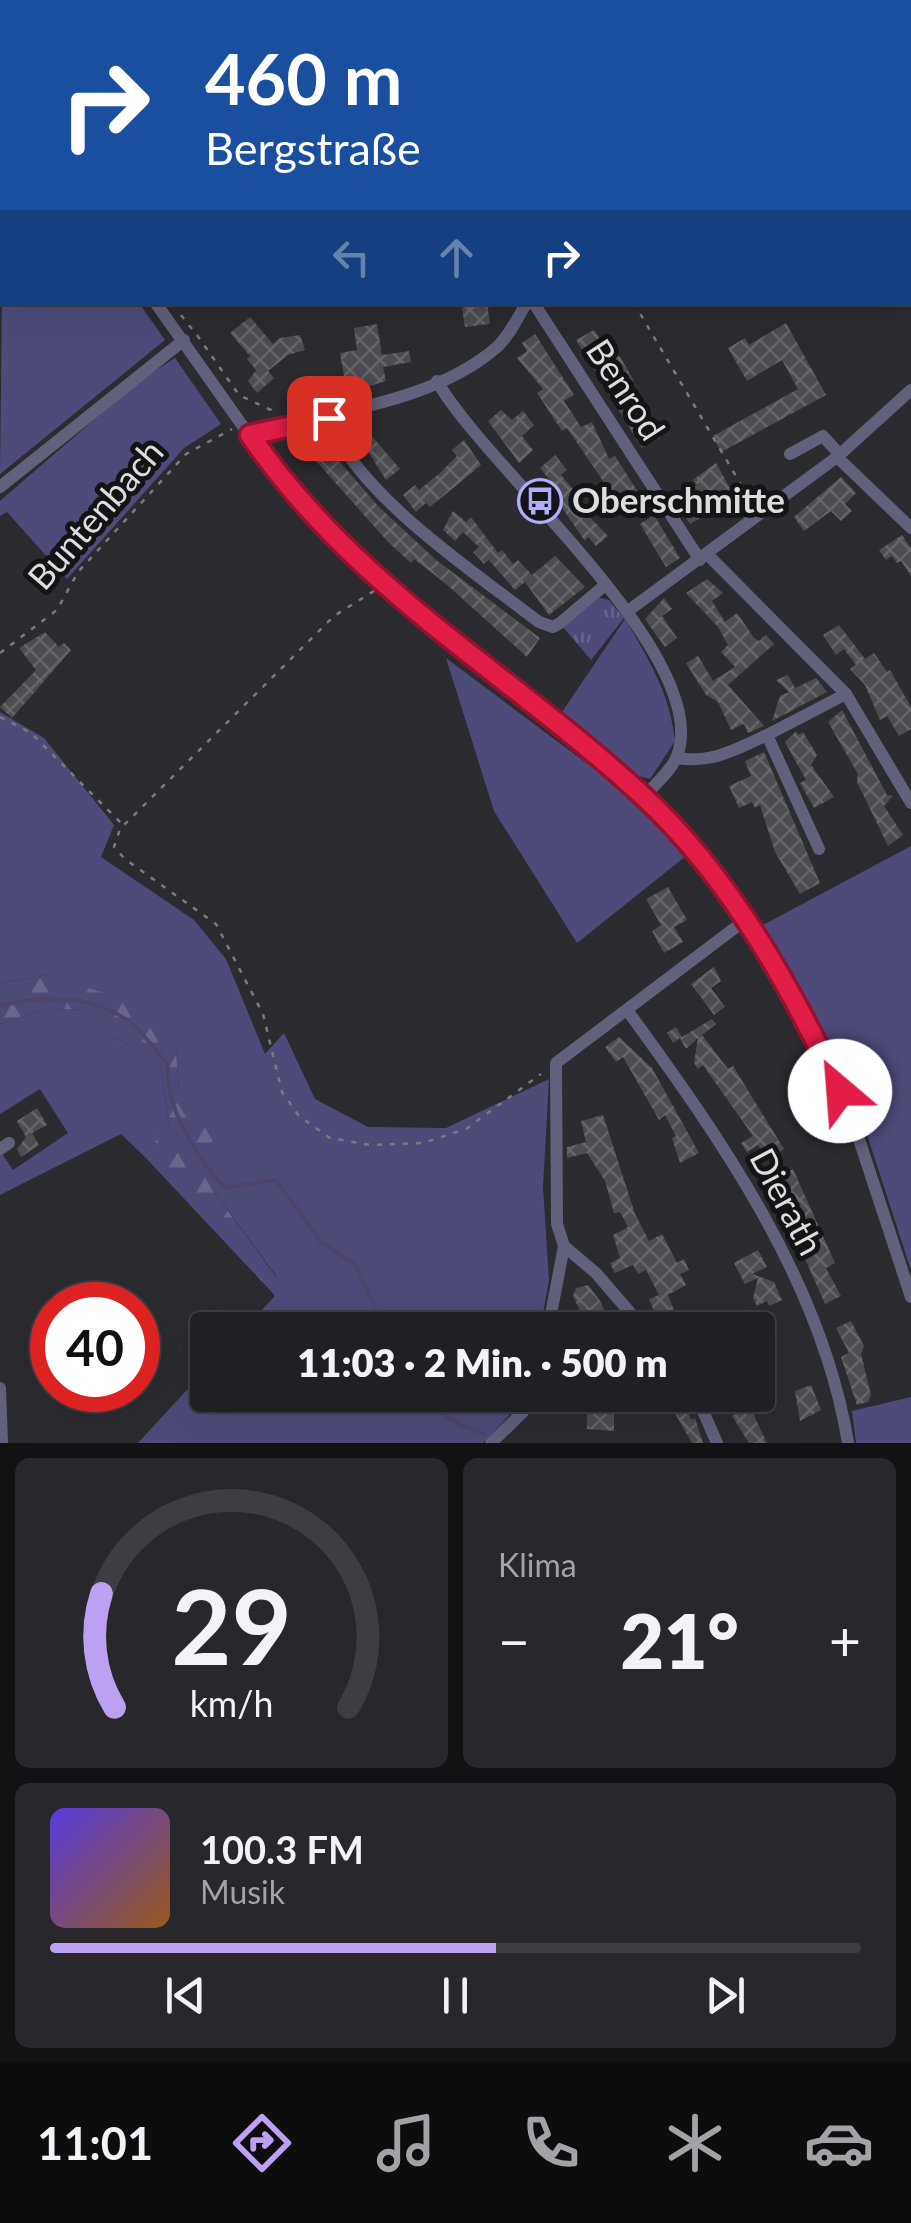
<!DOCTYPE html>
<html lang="de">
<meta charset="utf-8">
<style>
:root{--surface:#202024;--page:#28282c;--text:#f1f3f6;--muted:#a2a3a6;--line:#3d3e41;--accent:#bca0f2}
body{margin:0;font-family:Lato,sans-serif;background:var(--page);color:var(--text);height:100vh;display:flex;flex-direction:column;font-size:38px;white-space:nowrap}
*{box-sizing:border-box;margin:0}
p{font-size:32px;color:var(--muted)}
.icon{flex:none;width:55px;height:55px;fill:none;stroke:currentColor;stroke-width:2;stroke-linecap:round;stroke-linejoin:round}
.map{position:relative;height:1443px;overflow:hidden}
.side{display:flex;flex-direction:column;gap:15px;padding:15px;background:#121214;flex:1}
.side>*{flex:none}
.hud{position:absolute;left:0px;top:0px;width:912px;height:305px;box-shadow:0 10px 40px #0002,0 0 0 2px var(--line);background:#1a4fa0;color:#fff;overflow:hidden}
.speed{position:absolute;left:30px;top:1282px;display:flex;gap:20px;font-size:50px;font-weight:700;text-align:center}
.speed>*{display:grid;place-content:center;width:130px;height:130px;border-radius:50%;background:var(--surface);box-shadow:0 10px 40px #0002,0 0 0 2px var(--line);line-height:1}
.speed .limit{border:15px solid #d22;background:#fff;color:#111}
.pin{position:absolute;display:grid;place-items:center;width:85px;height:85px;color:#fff;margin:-42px;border-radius:20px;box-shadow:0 5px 15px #0006}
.me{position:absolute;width:110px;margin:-55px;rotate:333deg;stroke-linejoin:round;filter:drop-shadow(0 0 8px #0008)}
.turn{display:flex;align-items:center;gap:35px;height:210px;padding:0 40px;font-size:45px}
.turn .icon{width:130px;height:130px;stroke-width:2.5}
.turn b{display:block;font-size:70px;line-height:85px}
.lanes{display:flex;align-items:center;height:95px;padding:0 40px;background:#0003;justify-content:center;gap:50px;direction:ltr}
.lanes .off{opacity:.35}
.big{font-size:75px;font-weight:800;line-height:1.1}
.side .widget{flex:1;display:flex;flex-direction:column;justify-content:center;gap:15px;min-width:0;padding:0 35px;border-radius:15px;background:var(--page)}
.side .dial{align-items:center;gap:0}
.dial svg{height:260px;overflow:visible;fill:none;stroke:var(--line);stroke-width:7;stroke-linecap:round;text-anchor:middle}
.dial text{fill:var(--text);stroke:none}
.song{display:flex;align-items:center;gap:30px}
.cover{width:120px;height:120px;border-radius:15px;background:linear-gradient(135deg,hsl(250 70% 55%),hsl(30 70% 35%))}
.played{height:10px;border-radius:5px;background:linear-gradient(90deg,var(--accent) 55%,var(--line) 55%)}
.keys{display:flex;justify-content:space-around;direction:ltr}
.heat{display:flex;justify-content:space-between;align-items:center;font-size:55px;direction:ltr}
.side .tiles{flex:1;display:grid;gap:15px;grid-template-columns:1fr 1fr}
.widget:last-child{grid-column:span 2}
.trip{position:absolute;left:190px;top:1312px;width:585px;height:100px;border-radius:10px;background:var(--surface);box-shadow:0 10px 40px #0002,0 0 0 2px var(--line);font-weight:800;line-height:100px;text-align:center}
.dock{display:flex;height:160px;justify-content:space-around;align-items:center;background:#0d0d0e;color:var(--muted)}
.dock .icon{width:70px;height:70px}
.dock .selected{color:var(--accent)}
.dock b{font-size:45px;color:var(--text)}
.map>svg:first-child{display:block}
</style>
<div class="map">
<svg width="911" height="1443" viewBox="0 0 911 1443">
<defs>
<pattern id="forest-firs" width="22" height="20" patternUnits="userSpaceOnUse" patternTransform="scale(2.5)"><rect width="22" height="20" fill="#4e4b7b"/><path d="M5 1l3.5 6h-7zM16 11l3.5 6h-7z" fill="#67648d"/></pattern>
<pattern id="park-tufts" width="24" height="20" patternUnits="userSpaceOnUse" patternTransform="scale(2.5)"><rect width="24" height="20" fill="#4e4b7b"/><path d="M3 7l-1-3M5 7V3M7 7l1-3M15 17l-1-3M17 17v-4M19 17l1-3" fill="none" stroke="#67648d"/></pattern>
<pattern id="building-cross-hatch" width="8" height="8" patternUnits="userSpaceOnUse" patternTransform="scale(2.5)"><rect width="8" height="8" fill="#4c4d51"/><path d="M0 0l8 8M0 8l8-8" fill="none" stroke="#65666a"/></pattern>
</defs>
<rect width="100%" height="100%" fill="#2b2b30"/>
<!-- green -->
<g fill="#4e4b7b">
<polygon points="2,294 2,302 139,303 165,340 0,474"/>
<polygon points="175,358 221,424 184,448 67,579 7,512 0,516 0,501 139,381"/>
<path d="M 625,619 C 649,660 670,693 675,741 L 650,779 L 624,772 L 558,718 Z"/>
<polygon points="446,658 637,801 686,856 577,943 494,811"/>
<polygon points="0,712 44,738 114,825 101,857 194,920 226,959 265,1054 284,1033 315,1099 368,1127 446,1128 549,1079 543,1187 549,1280 540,1330 243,1330 275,1296 268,1288 277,1277 212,1189 212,1129 179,1089 176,1047 49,975 0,983"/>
<polygon points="911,846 911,1270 860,1113 763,925"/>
<polygon points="47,1009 91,1010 111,1036 160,1061 169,1123 144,1156 121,1134 0,1195 0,1151 13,1170 68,1133 40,1089 0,1114 0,1024"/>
<polygon points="207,1368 208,1395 522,1395 517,1407 483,1443 138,1443"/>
<polygon points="911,1397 911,1443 856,1443 852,1411"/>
</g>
<!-- forest -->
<polygon fill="url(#forest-firs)" points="49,975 116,997 176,1047 179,1089 212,1129 212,1189 277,1278 268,1288 144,1156 169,1123 160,1061 111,1036 91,1010 47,1009 0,1024 0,983"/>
<!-- park -->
<polygon fill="url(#park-tufts)" points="599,598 609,600 624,618 591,660 563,627"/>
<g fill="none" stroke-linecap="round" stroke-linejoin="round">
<!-- stream -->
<g stroke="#4f456c" stroke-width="4">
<path d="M 0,1006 C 43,995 93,994 131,1023 C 144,1033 156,1052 168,1064 C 163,1104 198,1160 225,1188 L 276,1180 L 322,1243 L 355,1264 L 373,1302 L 379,1330"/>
<polyline points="416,1395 460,1425 484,1433"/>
</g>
</g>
<!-- building -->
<g fill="url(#building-cross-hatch)">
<polygon points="477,302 487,302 490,324 465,327 462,308"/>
<polygon points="250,317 273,344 280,338 300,335 305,350 288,355 268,371 274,378 257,393 248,381 256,370 247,359 250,356 230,333"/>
<polygon points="786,323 826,395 721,452 713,436 798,389 782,360 747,381 728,348 745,338 749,345"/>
<polygon points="377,324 382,355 409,351 411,362 383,367 386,381 347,393 340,353 357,350 354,328"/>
<polygon points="594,330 613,358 619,355 634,381 629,384 661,437 642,448 576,340"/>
<polygon points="535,334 574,395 564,401 581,427 592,422 609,459 615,456 643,500 624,512 567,428 562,431 537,393 543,389 517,358 527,351 522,343"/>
<polygon points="501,410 512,420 523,411 534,425 522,436 533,450 519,463 488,421"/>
<polygon points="364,427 400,469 386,480 365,447 361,450 351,438"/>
<polygon points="321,440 378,506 436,560 540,638 527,657 445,583 414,559 411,563 388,542 308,452"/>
<polygon points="464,440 481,465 430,507 426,503 416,512 403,495 415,485 419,490 440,473 457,456 452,450"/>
<polygon points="555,455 567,470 561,475 584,502 579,506 608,536 596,546 588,537 585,541 558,502 553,506 542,493 553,484 540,468"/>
<polygon points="716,463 735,497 690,524 681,510 693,501 687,492 697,485 693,480"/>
<polygon points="841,477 856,493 845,504 852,511 841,521 831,511 804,531 794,517"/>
<polygon points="453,511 466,522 471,517 498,553 502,550 513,564 518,560 532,575 555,556 585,587 549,615 525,582 515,590 489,560 484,564 473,552 479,547 463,532 455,541 443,530"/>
<polygon points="654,515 680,558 666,567 640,524"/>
<polygon points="902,535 911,548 911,576 901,561 897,563 892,556 886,560 879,550"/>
<polygon points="707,579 723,593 712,601 725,622 737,613 754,638 759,641 766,635 774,644 728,685 764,726 748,733 744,724 731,730 718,702 706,695 686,663 698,656 713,681 735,667 721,652 728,645 718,627 686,593"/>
<polygon points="664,598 672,609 662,616 677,638 665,647 645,619"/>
<polygon points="839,625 865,659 874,653 887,672 890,670 911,707 911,729 899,736 887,716 880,720 865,685 850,669 856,665 844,649 836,655 823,635"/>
<polygon points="45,632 59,647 64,643 71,650 12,718 0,707 36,670 19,648"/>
<polygon points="788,675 795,688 816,678 827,692 772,721 780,696 789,692 776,680"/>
<polygon points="842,710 887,795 893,796 884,806 903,835 888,846 857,782 858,774 828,722"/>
<polygon points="796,731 798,735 803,732 817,755 811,765 834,797 814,808 800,783 806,780 785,742"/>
<polygon points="764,752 820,883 800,894 775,852 760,805 755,808 752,802 739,808 729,786 751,776 745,761"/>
<polygon points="668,887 687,920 674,927 683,942 664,953 652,931 661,925 646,899"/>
<polygon points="714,967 721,981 711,988 725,1007 714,1015 691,984"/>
<polygon points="712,1019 716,1024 702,1035 728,1069 733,1066 784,1149 768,1160 758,1145 747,1152 741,1143 753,1136 703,1065 698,1069 694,1063 698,1038 686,1049 680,1038 673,1043 667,1033 676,1027 682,1037"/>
<polygon points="619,1037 652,1068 699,1153 680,1163 672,1138 676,1136 665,1115 659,1120 623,1057 616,1062 605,1047"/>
<polygon points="37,1108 47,1125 32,1133 39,1145 21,1157 17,1149 26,1137 17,1121"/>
<polygon points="603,1115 635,1214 649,1241 662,1234 677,1263 684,1259 689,1270 680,1274 686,1285 668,1295 678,1320 699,1311 704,1323 688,1330 655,1330 661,1327 649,1299 659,1295 646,1270 638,1274 633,1265 615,1273 610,1263 620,1258 613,1235 628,1227 620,1212 614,1213 605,1181 587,1153 567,1158 567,1147 586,1142 581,1121"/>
<polygon points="793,1169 835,1263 826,1268 841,1296 825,1304 794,1234 803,1230 791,1206 782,1210 769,1181"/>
<polygon points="758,1250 767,1267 752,1274 774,1282 782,1300 769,1306 767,1301 757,1306 753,1298 758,1278 745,1284 734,1263"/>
<polygon points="588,1285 601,1302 612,1330 578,1330 574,1321 581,1313 573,1296 576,1288"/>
<polygon points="851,1321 864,1346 861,1354 871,1395 868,1402 857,1405 841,1357 849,1353 836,1328"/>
<polygon points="811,1385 821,1410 800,1421 795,1391"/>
<polygon points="587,1395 602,1395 602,1408 614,1408 614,1431 587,1429"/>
<polygon points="652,1395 681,1395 678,1397 692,1420 695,1418 703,1443 692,1443 669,1403 660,1408"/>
<polygon points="750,1407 767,1443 749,1443 732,1416"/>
</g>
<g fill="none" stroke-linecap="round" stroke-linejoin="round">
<!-- path -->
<g stroke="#7a7a7f" stroke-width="2.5" stroke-dasharray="5 8" stroke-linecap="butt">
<polyline points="839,2 841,0"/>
<polyline points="0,91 2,95"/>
<polyline points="640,302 638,310 753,505"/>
<polyline points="181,315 192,329"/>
<polyline points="197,335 239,395 271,410 274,417"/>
<polyline points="374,591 334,616 120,829 114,847 125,859 216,924 263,1014 282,1092 299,1116 330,1138 370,1145 423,1143 466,1129 541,1074"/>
<polyline points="0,653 57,610 78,572 186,454 232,429"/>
<polyline points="0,717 31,733 122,824"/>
</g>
<!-- minor -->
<g stroke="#61617c" stroke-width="12">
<polyline points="363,0 366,2"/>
<polyline points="72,2 73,0"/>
<polyline points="473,2 474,0"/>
<polyline points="0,115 2,119"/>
<polyline points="155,302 290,493 325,532 644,797 712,872 772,967 850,1112 911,1297"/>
<polyline points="533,302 700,560"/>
<path d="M 437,381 C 484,466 715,657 677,756 C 672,770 654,785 644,797"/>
<path d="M 329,418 C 354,493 477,574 539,622 L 553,627 L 560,623 L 605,585"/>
<path d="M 250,435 C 328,411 432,404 497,347 C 510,335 518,317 527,302"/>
<polyline points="790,454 823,436 840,455"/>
<polyline points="837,457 911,528"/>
<polyline points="0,487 184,340"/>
<polyline points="708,555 846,694 911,803"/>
<polyline points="628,611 837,457 911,390"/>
<path d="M 677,758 C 711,764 737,749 767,735"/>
<polyline points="819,849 767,735 846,694"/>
<path d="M 627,1010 C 721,1139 822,1282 848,1443"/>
<polyline points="0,1149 9,1143"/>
<polyline points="548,1330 564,1246"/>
<polyline points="645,1330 596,1273 564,1246 557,1224 556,1063 744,921"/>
<polyline points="0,1388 2,1443"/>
<polyline points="696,1395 717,1443"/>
<polyline points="491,1443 523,1412 531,1395"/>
</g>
</g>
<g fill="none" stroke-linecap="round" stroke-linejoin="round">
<!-- route casing -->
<g stroke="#92132f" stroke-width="25">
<path id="route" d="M 329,418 L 250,435 C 357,591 508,671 644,797 C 729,876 791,987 840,1091"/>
</g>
<!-- route -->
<use href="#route" stroke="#e11d48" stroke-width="18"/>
</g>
<!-- icons -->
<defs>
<g id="bus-ring" transform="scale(2.25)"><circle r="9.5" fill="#141416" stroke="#b0aefa" stroke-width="1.5"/><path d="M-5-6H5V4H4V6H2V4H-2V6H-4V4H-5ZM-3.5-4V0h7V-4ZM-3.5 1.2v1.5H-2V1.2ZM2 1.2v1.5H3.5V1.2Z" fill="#b0aefa"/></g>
</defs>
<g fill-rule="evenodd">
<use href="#bus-ring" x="540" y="501"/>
</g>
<g text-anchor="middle" stroke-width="10" stroke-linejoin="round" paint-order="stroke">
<!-- street labels -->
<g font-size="35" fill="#dddde0" stroke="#141416">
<text transform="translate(625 390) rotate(57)" y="12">Benrod</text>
<text transform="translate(96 515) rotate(-49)" y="12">Buntenbach</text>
<text transform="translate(786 1202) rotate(62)" y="12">Dierath</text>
</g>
<!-- poi labels -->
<g font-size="35" font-weight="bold" fill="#dddde0" stroke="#141416" text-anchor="start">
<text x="572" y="513">Oberschmitte</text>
</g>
</g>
</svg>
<div class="speed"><div class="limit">40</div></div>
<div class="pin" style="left:329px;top:418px;background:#d93025"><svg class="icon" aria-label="arrive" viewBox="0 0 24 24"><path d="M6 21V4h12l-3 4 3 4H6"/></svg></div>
<svg class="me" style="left:840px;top:1091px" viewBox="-20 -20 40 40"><circle r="19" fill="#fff"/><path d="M0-13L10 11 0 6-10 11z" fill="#e11d48"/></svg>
<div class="trip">11:03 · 2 Min. · 500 m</div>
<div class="hud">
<div class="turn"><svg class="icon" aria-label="right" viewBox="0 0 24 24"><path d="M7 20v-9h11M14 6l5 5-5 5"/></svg><div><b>460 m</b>Bergstraße</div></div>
<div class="lanes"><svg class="icon off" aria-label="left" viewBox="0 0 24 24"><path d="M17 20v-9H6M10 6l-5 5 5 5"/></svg><svg class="icon off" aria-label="ahead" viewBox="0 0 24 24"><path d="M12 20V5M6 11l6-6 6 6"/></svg><svg class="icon" aria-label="right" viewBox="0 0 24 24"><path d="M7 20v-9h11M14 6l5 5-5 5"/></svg></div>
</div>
</div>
<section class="side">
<div class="tiles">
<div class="widget dial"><svg viewBox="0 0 100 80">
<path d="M14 69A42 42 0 1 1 86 69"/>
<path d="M14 69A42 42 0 0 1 10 34" stroke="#bca0f2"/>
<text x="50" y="56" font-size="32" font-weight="700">29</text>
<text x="50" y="72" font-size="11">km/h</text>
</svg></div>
<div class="widget"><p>Klima</p>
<div class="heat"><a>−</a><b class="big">21°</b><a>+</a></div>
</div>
<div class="widget">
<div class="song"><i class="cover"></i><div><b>100.3 FM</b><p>Musik</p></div></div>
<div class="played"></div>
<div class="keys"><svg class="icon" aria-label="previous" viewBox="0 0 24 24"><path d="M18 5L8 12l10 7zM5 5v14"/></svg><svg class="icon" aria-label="pause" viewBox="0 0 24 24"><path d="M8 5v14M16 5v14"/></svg><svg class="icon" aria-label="next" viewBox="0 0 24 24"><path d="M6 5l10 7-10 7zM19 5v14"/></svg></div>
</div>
</div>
</section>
<nav class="dock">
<b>11:01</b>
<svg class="icon selected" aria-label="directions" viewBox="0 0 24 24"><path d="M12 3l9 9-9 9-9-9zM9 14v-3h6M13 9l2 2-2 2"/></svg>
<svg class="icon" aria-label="music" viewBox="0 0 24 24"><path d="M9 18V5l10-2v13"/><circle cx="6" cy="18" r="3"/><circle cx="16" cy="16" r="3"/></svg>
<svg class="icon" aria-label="phone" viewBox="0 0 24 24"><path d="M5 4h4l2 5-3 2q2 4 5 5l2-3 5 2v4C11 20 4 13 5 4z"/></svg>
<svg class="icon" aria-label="climate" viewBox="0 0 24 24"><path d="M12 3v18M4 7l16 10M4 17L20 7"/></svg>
<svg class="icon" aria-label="car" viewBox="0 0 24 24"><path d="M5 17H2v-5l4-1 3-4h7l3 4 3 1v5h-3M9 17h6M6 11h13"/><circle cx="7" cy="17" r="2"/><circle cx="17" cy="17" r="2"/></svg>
</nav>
